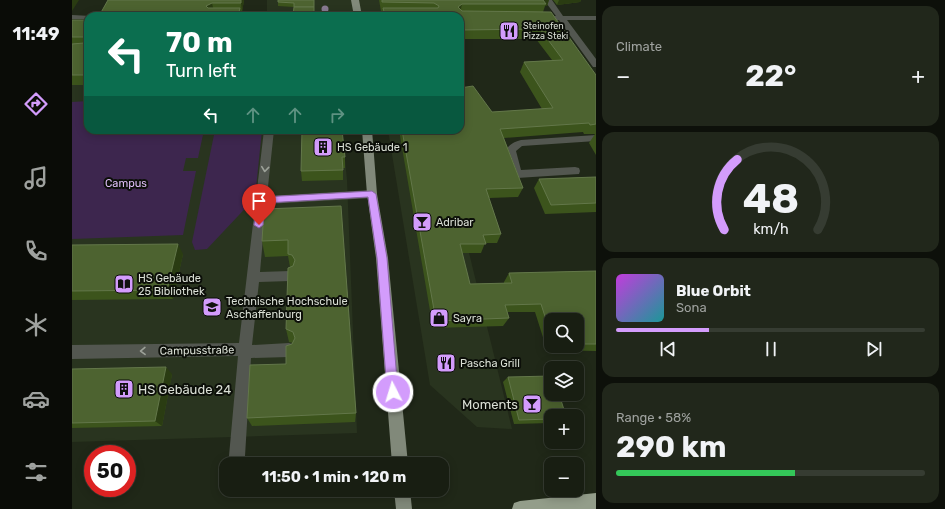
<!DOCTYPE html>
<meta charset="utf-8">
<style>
:root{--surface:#181e12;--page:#21271b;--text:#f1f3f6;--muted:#9fa29f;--line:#363c32;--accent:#d39cfc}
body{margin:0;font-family:Rubik,sans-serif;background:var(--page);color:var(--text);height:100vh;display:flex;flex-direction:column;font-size:15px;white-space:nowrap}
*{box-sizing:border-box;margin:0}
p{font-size:13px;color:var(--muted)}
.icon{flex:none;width:22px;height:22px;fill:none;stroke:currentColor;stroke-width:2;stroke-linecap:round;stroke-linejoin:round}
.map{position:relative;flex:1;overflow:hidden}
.drawer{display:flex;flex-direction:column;gap:6px;padding:6px;background:#0d100a;width:349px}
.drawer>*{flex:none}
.guide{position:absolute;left:12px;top:12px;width:380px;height:122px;border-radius:12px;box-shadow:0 2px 10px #0003,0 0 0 1px var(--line);background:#0b6e4f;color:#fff;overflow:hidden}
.fabs{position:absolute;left:472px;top:313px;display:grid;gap:8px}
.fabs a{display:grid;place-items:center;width:40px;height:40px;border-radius:8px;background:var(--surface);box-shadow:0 2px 10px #0003,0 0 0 1px var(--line);font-size:20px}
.speed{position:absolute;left:12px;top:445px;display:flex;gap:8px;font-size:20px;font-weight:700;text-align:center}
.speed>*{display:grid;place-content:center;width:52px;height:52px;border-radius:50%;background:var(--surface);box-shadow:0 2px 10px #0003,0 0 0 1px var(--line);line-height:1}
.speed .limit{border:6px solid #d22;background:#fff;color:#111}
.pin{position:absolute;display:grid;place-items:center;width:34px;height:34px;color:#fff;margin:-41px -17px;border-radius:50% 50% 50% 0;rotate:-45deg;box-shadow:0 0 4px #0007}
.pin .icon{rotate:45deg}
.me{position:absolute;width:44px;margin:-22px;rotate:355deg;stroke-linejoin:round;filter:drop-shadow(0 0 3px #0008)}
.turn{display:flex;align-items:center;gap:14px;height:84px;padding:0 16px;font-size:18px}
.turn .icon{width:52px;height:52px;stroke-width:2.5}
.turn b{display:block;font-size:28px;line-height:34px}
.lanes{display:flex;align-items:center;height:38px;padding:0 16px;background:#0003;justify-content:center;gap:20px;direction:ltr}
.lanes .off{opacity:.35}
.big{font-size:30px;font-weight:700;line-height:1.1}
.drawer .widget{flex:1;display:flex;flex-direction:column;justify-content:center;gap:6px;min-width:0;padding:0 14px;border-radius:12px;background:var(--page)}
.drawer .dial{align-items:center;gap:0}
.dial svg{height:104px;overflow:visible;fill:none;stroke:var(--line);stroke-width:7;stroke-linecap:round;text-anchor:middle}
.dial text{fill:var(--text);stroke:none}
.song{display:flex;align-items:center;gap:12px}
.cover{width:48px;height:48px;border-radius:6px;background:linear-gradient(135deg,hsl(290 70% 55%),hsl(180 70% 35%))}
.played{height:4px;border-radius:2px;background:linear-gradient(90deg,var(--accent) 30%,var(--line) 30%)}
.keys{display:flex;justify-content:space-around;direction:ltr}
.heat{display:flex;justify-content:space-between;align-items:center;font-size:22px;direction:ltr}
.charge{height:6px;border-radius:3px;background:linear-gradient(90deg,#34c759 58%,var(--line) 0)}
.trip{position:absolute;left:147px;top:457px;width:230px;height:40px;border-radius:12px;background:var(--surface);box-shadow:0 2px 10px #0003,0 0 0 1px var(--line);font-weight:700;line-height:40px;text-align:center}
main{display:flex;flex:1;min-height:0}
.tab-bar{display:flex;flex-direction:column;width:72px;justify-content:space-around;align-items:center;background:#0a0c07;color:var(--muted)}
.tab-bar .icon{width:28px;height:28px}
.tab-bar .active{color:var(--accent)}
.tab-bar b{font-size:18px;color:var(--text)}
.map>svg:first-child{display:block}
</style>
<main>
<nav class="tab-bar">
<b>11:49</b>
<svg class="icon active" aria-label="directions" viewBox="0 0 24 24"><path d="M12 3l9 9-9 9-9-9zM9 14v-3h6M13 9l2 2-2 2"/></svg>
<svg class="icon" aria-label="music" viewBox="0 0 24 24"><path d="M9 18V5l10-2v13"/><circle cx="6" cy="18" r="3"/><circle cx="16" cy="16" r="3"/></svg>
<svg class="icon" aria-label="phone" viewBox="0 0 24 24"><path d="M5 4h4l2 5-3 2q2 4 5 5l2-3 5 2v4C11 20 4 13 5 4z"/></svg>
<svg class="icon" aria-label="climate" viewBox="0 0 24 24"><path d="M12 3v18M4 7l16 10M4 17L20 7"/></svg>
<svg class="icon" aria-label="car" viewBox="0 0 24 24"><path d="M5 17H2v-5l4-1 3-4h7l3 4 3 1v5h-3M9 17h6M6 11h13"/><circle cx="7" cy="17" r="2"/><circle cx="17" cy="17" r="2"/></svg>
<svg class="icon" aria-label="filters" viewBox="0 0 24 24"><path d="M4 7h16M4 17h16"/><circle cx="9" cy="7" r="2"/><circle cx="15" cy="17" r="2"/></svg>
</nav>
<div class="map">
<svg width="524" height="509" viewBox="0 0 524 509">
<rect width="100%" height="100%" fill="#202818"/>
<!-- built -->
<g fill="#29341f">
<polygon points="195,0 335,0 339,16 296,16 296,14 195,14"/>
<polygon points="0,26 16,26 16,130 270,130 275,180 285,433 0,442"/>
<polygon points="316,130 367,130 440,429 405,427 358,385"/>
</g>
<!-- green -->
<g fill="#3d264e">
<polygon points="16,101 11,115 16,115 16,130 132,130 126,158 114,158 111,171 124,171 111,235 0,239 0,102"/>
<polygon points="143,130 190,130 183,198 135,249 123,250 120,242"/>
</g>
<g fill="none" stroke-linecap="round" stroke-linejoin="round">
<!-- minor -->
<g fill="#535750" fill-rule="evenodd">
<polygon points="472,0 480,0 491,16 524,16 524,20 495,20 524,59 524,67 521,67 487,20 464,20 463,18 467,16 484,16"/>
<polygon points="326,13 329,13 329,16 138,16 142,14"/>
<polygon points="0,15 19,16 16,16 16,19 0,19"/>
<polygon points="192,130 202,130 195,196 300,190 304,191 305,194 304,197 300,198 194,204 188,272 218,271 222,272 224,276 222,280 218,281 187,282 180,345 217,343 222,345 224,350 222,355 217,357 179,358 173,456 171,462 165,464 159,462 157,456 166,356 0,359 0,345 167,343"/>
<path d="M 524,135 L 524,141 L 450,146 L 444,151 L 449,170 L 503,167 L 507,168 L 508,171 L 507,174 L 445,178 L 441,177 L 440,174 C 434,158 427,146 449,140 Z"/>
</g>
<!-- major -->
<g fill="#81897a" fill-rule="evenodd">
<polygon points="279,0 287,0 290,16 282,16"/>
<polygon points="290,130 300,130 305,194 316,258 336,464 320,464 304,258 295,194"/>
<polygon points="322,490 338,490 340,509 324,509"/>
</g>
<!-- highway -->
<polygon fill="#939d8a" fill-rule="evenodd" points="524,493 524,509 440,509 442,503 448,501"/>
</g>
<!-- trees -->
<circle fill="#887a92" cx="253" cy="9" r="3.5"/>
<!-- wall -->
<g fill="#3c541c" fill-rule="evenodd">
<polygon points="36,0 172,0 170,12 168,12"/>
<polygon points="242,0 242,14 221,16 222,7 206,6 206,2"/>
<path d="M 307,0 L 477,0 L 475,6 L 473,6 L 471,12 L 524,75 L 524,155 L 517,143 L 523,134 L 512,134 L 511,132 L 432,138 L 451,188 L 446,197 L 417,198 L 429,234 L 425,243 L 413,243 L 409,253 L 390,253 L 398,284 L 432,283 L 432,282 L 437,273 L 524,271 L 524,351 L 475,350 L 463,312 L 435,312 L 437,318 L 431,326 L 361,328 L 327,130 L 388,130 L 420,112 L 470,109 L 448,72 L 452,62 L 480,60 L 464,39 L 388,39 L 388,16 L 311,15 L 311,11 L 309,11 ZM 479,320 L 505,320 L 505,346 L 479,346 Z"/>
<polygon points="481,0 509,0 508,2 485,5"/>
<rect x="0" y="20" width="16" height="65"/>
<polygon points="230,130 273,157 273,168 271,168 271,180 230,181 229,171"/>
<polygon points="524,177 524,212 473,214 462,188 467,179"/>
<polygon points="269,206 284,413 283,422 180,426 175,418 214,364 221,343 217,342 214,329 218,267 216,256 193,257 190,241"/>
<polygon points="0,245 111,254 101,299 0,300"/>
<polygon points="0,369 100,374 90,426 0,428"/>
<polygon points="436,377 479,416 479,423 442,424 431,382"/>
</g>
<!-- shaded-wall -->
<g fill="#2a3c12">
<polygon points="0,0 7,0 0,11"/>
<polygon points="169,0 172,0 170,12 169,3"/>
<polygon points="469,0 477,0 475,6 473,6 474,4"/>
<polygon points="487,0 509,0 508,2 485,5"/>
<polygon points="140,3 142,12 137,16 134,6"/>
<polygon points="390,4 388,14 386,7"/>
<polygon points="168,8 169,16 166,16"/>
<polygon points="106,244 111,254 101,299 95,290"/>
<polygon points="94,367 100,374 90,426 83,421"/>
</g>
<!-- building -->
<g fill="#4d6330" stroke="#63774a">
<polygon points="36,0 169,0 169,3 140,3 134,6 136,8 168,8 166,16 27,16"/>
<polygon points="206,0 242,0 242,7 222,7 222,3 206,2"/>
<polygon points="310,0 471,0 474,4 390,4 386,7 390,11 479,12 524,75 524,124 518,125 517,123 428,129 451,188 414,189 429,234 411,235 414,244 388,244 398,284 440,283 437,273 524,271 524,344 505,344 505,320 479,320 479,335 469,304 433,305 437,318 364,321 330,130 388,130 388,88 401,86 420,112 481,108 452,62 491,60 468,29 388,30 388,16 310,16 310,15 313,15 311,8 366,8 367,6 362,3 310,2"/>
<polygon points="222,7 242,7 242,14 266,14 266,16 221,16"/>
<polygon points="0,20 16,20 16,75 0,75 0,44 12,43 13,38 11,37 0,37"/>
<polygon points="230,130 270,130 273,157 270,157 271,170 229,171"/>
<polygon points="524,177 524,203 479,205 467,179"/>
<polygon points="269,206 284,413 175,418 178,365 214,364 214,346 220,344 223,338 221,332 214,329 216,268 221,266 223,260 220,255 216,254 216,240 190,241 192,209"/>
<polygon points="106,244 95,290 0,291 0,245"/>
<polygon points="94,367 83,421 0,423 0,369"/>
<polygon points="479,376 479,394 487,394 494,416 479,416 479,419 447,420 436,377"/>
</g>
<!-- one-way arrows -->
<defs><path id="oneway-chevron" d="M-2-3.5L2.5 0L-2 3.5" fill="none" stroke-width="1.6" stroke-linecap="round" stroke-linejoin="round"/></defs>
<g stroke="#9da299">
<use href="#oneway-chevron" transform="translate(193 169) rotate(96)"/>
<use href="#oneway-chevron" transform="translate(71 351) rotate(179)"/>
</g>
<!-- route -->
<polygon fill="#d39cfc" stroke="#8965a4" points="300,191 304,194 315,258 326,392 325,396 321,397 317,396 315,392 305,258 296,197 193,203 191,225 187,228 182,225 185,200 190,197"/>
<!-- icons -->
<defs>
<g id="restaurant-square" transform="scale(1)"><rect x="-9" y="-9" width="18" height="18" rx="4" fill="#d39cfc" stroke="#0c0f09"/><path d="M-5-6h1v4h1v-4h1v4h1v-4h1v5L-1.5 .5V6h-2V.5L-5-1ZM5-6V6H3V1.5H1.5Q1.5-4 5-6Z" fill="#111"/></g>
<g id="building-square" transform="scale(1)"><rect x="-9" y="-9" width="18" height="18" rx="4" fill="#d39cfc" stroke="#0c0f09"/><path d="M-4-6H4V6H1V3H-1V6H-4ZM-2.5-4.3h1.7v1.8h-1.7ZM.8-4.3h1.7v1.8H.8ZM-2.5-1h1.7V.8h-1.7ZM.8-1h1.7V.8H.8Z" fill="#111"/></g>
<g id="bar-square" transform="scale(1)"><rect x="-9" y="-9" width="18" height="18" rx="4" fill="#d39cfc" stroke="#0c0f09"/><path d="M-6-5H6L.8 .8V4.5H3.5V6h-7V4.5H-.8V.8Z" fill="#111"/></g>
<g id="library-square" transform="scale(1)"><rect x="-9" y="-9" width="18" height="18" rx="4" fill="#d39cfc" stroke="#0c0f09"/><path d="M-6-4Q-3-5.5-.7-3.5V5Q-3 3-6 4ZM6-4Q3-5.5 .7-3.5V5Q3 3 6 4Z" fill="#111"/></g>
<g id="university-square" transform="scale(1)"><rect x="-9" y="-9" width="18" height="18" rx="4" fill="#d39cfc" stroke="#0c0f09"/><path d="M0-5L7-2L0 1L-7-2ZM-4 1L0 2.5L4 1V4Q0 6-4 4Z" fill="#111"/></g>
<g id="shop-square" transform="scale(1)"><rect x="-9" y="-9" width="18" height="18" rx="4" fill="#d39cfc" stroke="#0c0f09"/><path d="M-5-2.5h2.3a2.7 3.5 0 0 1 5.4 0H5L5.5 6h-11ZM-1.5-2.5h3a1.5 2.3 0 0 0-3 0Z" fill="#111"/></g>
</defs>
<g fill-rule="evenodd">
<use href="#restaurant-square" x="437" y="31"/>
<use href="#building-square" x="251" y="147"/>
<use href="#bar-square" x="350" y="222"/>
<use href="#library-square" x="52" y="284"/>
<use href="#university-square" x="140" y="307"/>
<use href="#shop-square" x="367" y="318"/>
<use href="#restaurant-square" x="374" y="363"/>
<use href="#building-square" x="52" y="389"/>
<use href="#bar-square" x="460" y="404"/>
</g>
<g text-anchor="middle" stroke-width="4" stroke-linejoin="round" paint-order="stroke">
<!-- far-poi labels -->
<g font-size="9" fill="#dadfd5" stroke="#0c0f09" text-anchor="start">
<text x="451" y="29">Steinofen<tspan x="451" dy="10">Pizza Steki</tspan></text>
</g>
<!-- poi labels -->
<g font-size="11" fill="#dadfd5" stroke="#0c0f09" text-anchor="start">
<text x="265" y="151">HS Gebäude 1</text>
<text x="364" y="226">Adribar</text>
<text x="66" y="282">HS Gebäude<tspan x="66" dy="13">25 Bibliothek</tspan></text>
<text x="154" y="305">Technische Hochschule<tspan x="154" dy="13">Aschaffenburg</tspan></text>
<text x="381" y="322">Sayra</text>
<text x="388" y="367">Pascha Grill</text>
</g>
<!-- park labels -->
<g font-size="11" fill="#ddbdf6" stroke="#0c0f09">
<text x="54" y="187">Campus</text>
</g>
<!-- street labels -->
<g font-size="11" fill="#dadfd5" stroke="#0c0f09">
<text transform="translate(125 350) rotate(-1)" y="4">Campusstraße</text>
</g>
<!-- near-poi labels -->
<g font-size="13" fill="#dadfd5" stroke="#0c0f09" text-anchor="start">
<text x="66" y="394">HS Gebäude 24</text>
<text x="446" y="409" text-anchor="end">Moments</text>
</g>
</g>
</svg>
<div class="fabs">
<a><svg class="icon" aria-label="search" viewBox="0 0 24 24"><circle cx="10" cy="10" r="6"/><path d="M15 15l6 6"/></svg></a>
<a><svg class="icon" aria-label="layers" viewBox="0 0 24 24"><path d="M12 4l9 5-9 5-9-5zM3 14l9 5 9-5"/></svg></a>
<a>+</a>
<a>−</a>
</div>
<div class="speed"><div class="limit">50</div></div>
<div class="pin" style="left:187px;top:225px;background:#d93025"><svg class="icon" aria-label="arrive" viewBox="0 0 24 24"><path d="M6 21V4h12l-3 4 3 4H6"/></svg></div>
<svg class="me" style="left:321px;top:392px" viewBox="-20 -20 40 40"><circle r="17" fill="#d39cfc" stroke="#fff" stroke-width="3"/><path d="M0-11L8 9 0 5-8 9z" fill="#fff"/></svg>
<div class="trip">11:50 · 1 min · 120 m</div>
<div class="guide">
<div class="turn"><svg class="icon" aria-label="left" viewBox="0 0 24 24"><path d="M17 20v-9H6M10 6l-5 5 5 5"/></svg><div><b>70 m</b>Turn left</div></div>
<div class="lanes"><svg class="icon" aria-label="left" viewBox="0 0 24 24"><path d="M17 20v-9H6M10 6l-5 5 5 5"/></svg><svg class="icon off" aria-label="ahead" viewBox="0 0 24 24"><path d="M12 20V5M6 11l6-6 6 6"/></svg><svg class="icon off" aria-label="ahead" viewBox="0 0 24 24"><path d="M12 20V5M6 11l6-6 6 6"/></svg><svg class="icon off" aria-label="right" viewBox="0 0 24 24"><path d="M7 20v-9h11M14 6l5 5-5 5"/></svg></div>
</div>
</div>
<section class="drawer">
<div class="widget"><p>Climate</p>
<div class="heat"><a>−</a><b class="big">22°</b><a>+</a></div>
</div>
<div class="widget dial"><svg viewBox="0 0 100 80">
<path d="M14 69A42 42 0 1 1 86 69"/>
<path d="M14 69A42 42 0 0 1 24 15" stroke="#d39cfc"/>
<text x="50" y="56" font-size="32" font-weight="700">48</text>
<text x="50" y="72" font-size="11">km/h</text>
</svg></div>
<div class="widget">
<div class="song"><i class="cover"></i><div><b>Blue Orbit</b><p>Sona</p></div></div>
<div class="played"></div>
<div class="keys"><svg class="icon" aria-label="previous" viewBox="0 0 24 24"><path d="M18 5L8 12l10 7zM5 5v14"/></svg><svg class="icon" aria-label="pause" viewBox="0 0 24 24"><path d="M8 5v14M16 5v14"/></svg><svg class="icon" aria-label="next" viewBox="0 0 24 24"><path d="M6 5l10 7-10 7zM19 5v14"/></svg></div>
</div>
<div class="widget"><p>Range · 58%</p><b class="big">290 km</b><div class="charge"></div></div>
</section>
</main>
